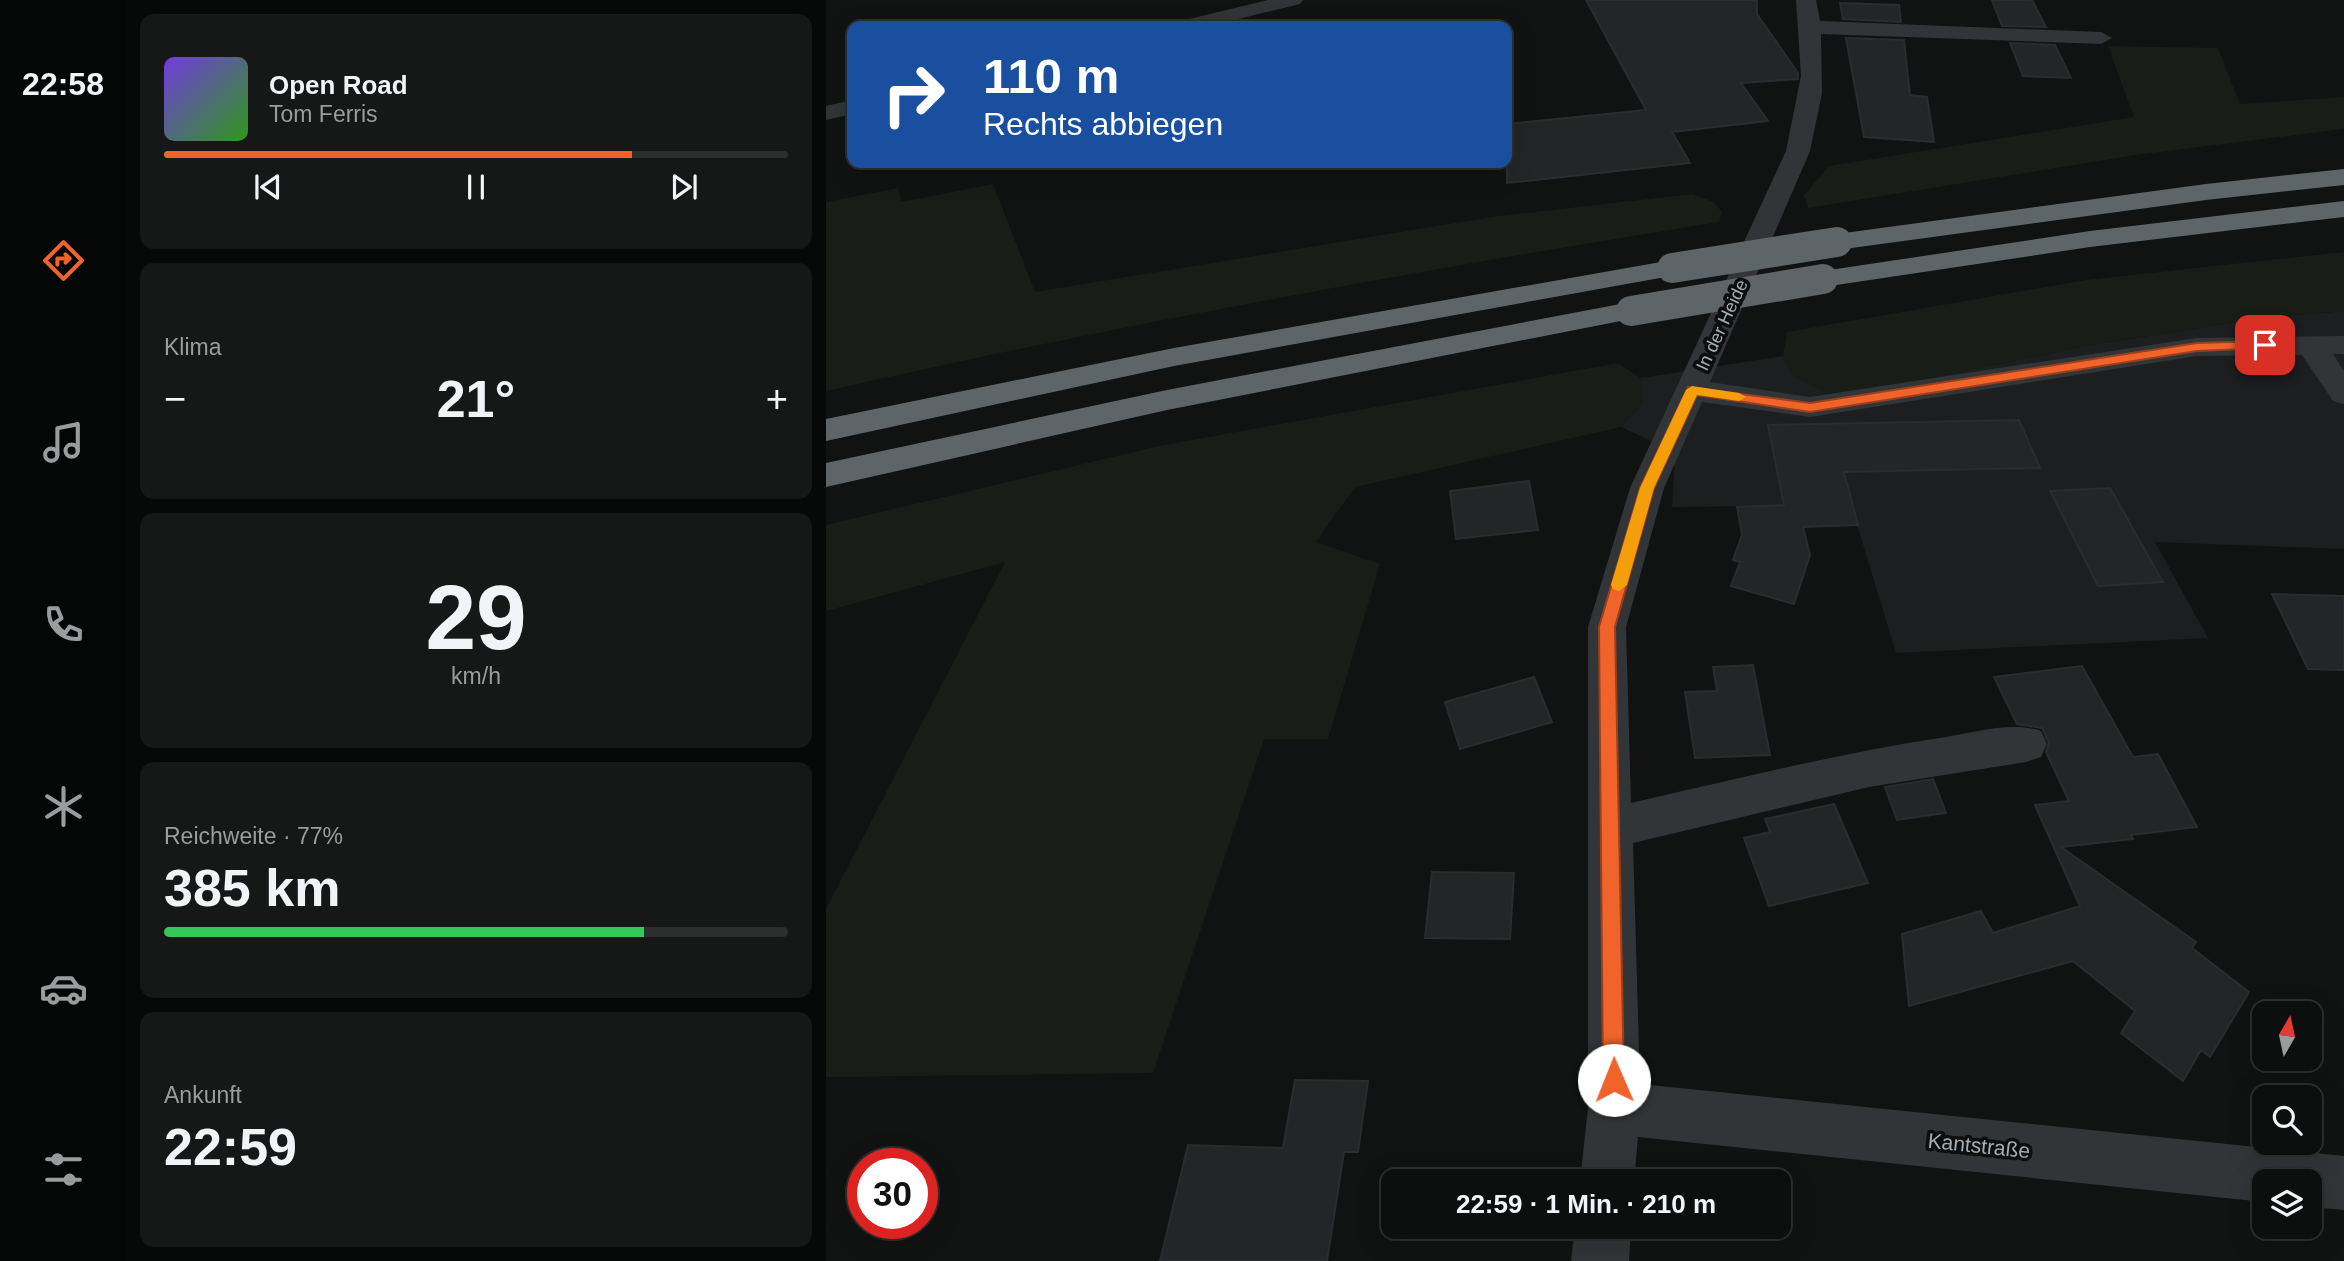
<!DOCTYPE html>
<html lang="de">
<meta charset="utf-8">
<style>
:root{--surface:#0d0e0e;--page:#161717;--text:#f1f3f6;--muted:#9a9c9e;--line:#2d2e2e;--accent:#f0632b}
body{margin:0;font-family:Helvetica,sans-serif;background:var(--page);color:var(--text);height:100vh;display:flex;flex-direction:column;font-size:26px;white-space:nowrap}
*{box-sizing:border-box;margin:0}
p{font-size:23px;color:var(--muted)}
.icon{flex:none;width:38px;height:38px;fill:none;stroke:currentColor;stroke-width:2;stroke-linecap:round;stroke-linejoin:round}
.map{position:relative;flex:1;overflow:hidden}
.details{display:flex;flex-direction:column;gap:14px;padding:14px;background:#070808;width:700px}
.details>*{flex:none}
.guide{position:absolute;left:21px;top:21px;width:665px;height:147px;border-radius:14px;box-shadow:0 7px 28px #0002,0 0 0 2px var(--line);background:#1a4fa0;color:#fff;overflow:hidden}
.needle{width:46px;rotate:9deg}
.tools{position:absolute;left:1426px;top:1001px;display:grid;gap:14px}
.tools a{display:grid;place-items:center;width:70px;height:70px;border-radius:14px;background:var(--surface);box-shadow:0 7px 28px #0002,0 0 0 2px var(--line);font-size:35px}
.speed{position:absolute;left:21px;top:1148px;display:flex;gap:14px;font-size:35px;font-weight:700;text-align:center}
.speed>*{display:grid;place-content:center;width:91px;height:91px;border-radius:50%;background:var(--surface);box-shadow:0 7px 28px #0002,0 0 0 2px var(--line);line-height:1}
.speed .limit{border:10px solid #d22;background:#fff;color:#111}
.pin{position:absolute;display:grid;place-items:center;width:60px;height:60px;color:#fff;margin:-30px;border-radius:14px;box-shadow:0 4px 10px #0006}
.me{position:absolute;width:77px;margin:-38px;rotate:359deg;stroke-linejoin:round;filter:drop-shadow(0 0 5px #0008)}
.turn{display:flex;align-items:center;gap:24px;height:147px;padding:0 21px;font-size:32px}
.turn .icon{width:91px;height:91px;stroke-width:2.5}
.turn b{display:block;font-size:49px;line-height:60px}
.big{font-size:52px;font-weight:700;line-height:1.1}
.details .tile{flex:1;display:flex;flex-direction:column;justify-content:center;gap:10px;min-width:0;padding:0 24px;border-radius:14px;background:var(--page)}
.details .dial{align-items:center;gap:0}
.dial b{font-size:91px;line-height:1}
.song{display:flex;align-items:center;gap:21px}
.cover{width:84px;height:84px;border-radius:10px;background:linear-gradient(135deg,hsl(260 70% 55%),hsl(110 70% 35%))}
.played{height:7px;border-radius:4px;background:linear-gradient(90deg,var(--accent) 75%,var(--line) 75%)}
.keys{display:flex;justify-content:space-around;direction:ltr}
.heat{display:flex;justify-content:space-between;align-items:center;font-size:38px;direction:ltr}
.charge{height:10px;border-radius:5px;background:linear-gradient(90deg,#34c759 77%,var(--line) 0)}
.trip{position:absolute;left:555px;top:1169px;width:410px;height:70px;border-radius:14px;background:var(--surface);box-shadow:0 7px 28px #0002,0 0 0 2px var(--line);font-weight:700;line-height:70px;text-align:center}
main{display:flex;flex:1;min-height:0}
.tab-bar{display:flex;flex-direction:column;width:126px;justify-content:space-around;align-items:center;background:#050606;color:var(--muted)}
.tab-bar .icon{width:49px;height:49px}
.tab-bar .on{color:var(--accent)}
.tab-bar b{font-size:32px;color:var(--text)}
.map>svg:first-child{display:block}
</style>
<main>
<nav class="tab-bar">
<b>22:58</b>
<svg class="icon on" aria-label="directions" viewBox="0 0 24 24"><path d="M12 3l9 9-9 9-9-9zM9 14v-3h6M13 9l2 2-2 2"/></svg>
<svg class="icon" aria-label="music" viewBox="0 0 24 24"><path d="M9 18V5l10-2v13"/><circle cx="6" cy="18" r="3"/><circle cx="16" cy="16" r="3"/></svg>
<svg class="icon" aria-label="phone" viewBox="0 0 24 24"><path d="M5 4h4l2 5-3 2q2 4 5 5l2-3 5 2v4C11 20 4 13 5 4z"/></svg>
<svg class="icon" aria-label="climate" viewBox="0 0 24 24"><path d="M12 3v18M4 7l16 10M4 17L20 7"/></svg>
<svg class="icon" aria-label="car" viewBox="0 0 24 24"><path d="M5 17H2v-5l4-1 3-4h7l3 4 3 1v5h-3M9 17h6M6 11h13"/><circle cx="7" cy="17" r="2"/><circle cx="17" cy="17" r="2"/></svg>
<svg class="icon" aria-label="filters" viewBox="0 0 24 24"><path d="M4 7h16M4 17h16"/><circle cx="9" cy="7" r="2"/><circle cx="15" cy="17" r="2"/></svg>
</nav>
<section class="details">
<div class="tile">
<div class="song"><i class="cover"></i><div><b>Open Road</b><p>Tom Ferris</p></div></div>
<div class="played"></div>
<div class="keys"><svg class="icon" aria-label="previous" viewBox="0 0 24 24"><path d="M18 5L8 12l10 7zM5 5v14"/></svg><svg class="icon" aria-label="pause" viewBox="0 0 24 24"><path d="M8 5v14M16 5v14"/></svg><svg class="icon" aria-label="next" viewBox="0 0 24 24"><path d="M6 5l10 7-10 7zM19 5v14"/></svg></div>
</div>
<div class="tile"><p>Klima</p>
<div class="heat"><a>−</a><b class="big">21°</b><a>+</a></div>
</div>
<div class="tile dial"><b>29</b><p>km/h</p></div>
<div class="tile"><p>Reichweite · 77%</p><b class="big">385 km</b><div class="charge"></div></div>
<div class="tile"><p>Ankunft</p><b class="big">22:59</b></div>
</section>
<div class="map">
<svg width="1518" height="1261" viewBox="0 0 1518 1261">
<rect width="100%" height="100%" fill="#111212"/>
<!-- built -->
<polygon fill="#1d1e1f" points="1518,311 1518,549 1329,542 1382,638 1070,653 1025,505 846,507 849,452 795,427 816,403 815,378 957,356 965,374 1050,389 1259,346 1435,318"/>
<!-- green -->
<g fill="#191d17">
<polygon points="1282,46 1392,48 1414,104 1518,97 1518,129 1310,155 982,208 978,195 1003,166 1308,117"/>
<path d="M 167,184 L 209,292 L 666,217 L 866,194 L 888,202 L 896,212 L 893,222 C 594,270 296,324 0,391 L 0,202 L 73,188 L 75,202 Z"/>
<polygon points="1518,252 1518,311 1435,318 1259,346 1050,389 1000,394 965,374 957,356 961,332 1260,280"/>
<polygon points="792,363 815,378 816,403 795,427 529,487 490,542 554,564 502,739 438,739 327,1073 0,1077 0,909 179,562 0,611 0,525 333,446"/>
</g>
<!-- building -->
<g fill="#242527" stroke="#2b2c2f" stroke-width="2">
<polygon points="760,0 931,0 931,14 972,73 972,79 915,83 942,121 846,132 864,163 681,183 681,124 820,110"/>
<polygon points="1166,0 1206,0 1220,27 1176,26"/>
<polygon points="1014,3 1073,5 1075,22 1017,19"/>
<polygon points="1020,38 1078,40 1084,95 1101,97 1108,142 1038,137"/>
<polygon points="1184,43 1229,45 1245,78 1197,76"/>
<polygon points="1193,420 1214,468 1018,472 1032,525 977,527 984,555 968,604 905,586 914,562 907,560 916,535 911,507 958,505 942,425"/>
<polygon points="703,481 712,530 630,539 624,491"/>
<polygon points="1284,488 1337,582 1272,586 1224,491"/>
<polygon points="1446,594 1518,596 1518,670 1482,669"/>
<polygon points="927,665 944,755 869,758 859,692 891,691 887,667"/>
<polygon points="1256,666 1307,757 1332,754 1371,827 1305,835 1307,839 1235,847 1370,942 1366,948 1423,992 1384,1057 1375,1050 1357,1081 1295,1033 1309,1011 1247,961 1083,1006 1076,934 1155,911 1167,933 1254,906 1209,805 1243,801 1220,752 1223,743 1216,728 1191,724 1168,677"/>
<polygon points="708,677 726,722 634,749 619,702"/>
<polygon points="1107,779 1120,813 1071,820 1059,787"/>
<polygon points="1008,804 1042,883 943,906 918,838 944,832 939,819"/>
<polygon points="606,872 688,873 684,939 599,938"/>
<polygon points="469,1080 542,1081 532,1152 518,1152 501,1261 334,1261 362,1145 457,1148"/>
</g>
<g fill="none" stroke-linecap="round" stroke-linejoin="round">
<!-- minor -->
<g fill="#323537" fill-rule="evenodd">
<polygon points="442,0 477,0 474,4 383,26 348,26 351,22"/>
<path d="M 970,0 L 990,0 L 994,21 L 1275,32 L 1286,38 L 1275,44 L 995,34 L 996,93 L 984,151 L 884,382 L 984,397 L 1371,338 L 1518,336 L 1518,354 L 1507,354 L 1518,371 L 1518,404 L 1507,401 L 1476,355 L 1371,356 L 984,417 L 876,402 L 838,488 L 800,627 L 805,803 C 910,779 1014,753 1120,737 C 1150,732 1186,721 1215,731 L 1221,744 L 1215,757 L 1200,762 L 1043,787 L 807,843 L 814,1084 L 1518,1156 L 1518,1210 L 1484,1207 L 1484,1181 L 1438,1181 L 1438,1202 L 812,1137 L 808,1181 L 754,1181 L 762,1108 L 762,627 L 804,488 L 960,151 L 975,76 Z"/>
<polygon points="26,100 26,114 0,120 0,106"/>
<polygon points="749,1227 805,1227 803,1261 745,1261"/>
</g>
<!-- highway -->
<g fill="#5e6568" fill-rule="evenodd">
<polygon points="1518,169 1518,185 1380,200 1011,250 1001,248 997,242 1001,236 1011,234 1380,184"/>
<polygon points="1518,201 1518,217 1264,247 997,287 987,285 983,279 987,273 997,271 1264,231"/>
<polygon points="846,260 856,262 860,268 856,274 348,366 0,441 0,419 348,348"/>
<polygon points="805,302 815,305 820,311 815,317 341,410 0,487 0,463 341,390"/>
</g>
<!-- highway-bridge -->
<g stroke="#5e6568" stroke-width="30">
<polyline points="846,268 1011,242"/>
<polyline points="805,311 997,279"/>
</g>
</g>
<!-- route -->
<polygon fill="#f0632b" stroke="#9c401c" stroke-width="2" points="1439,341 1445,345 1443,348 1371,351 984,412 871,395 828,488 789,627 798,1080 795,1087 788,1090 780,1087 777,1080 773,627 814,488 862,387 984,403 1371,343"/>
<!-- slow -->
<polygon fill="#f59e0b" points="866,386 913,393 920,397 913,401 871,395 828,488 801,585 793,591 787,589 785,585 814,488 860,390"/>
<g text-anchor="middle" stroke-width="7" stroke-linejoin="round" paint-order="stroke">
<!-- street labels -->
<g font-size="18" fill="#a2aeb3" stroke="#0c0d0d">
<text transform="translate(896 325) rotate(-65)" y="6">In der Heide</text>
</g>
<!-- near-street labels -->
<g font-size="21" fill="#a2aeb3" stroke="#0c0d0d">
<text transform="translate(1153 1146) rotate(6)" y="7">Kantstraße</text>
</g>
</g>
</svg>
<div class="tools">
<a><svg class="needle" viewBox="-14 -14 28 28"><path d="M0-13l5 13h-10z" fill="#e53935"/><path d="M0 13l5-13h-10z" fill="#9a9c9e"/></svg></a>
<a><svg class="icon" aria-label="search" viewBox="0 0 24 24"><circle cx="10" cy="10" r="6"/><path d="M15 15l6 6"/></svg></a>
<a><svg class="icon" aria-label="layers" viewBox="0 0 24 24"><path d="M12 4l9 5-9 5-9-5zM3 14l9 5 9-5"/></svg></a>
</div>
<div class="speed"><div class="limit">30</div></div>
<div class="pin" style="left:1439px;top:345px;background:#d93025"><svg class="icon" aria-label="arrive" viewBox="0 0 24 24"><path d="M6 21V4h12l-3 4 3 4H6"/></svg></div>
<svg class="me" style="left:788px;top:1080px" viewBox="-20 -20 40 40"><circle r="19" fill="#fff"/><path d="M0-13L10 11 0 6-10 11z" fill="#f0632b"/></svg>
<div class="trip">22:59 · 1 Min. · 210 m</div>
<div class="guide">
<div class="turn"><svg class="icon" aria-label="right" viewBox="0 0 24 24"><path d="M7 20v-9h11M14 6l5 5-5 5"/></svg><div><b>110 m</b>Rechts abbiegen</div></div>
</div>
</div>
</main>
